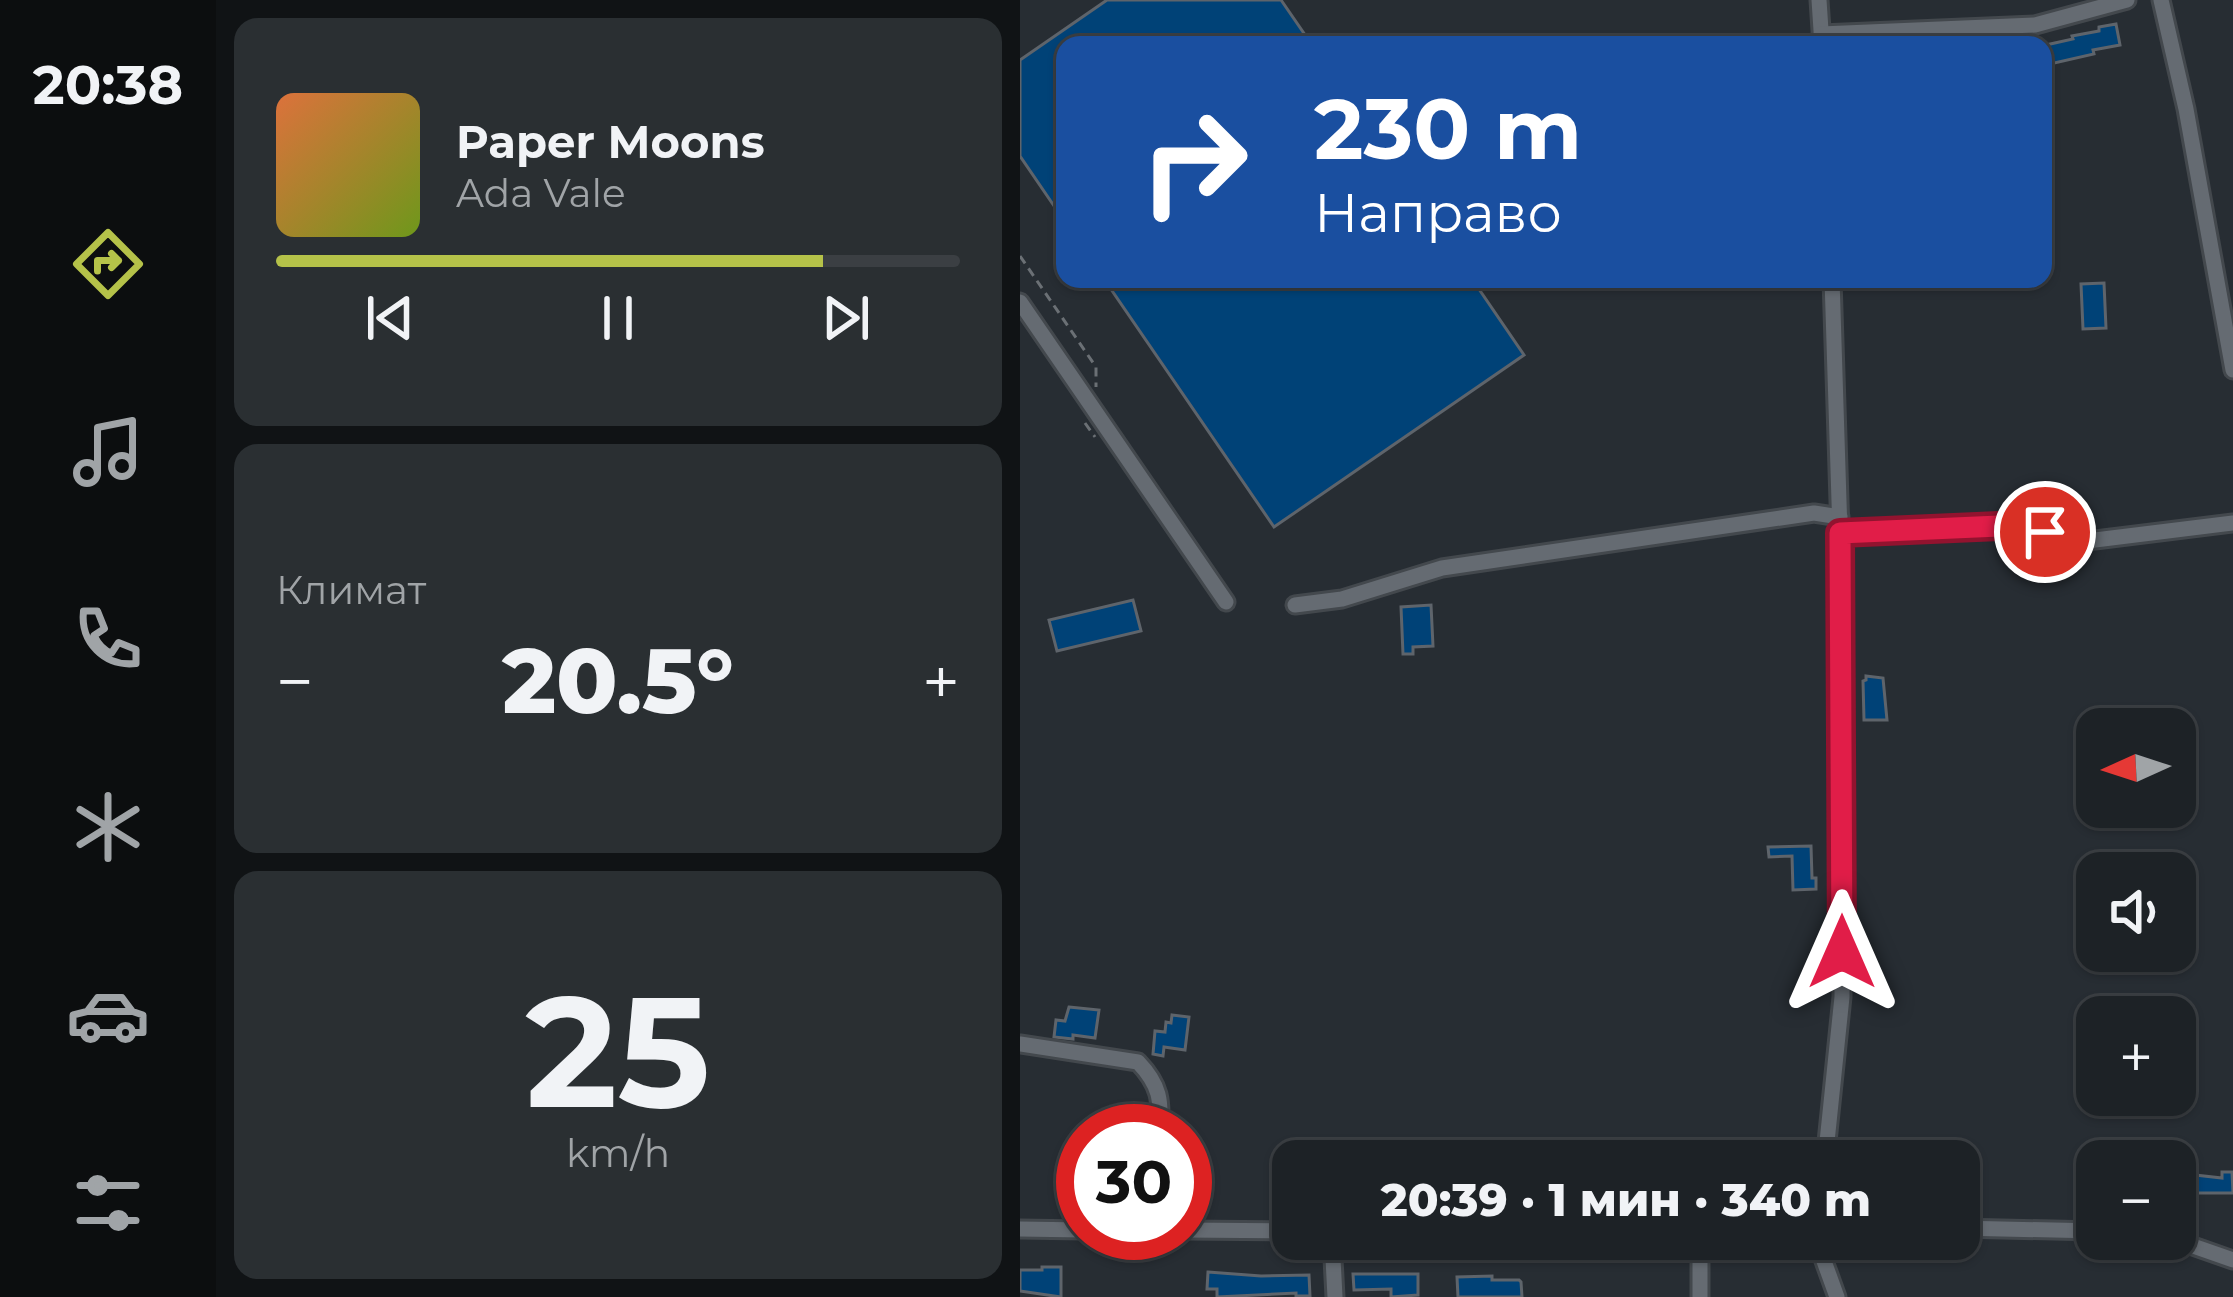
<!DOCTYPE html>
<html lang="ru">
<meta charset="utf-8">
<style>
:root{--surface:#1d2226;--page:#2a2f32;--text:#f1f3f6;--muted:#a0a4a7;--line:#3b3f43;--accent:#b5c249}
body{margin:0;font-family:Montserrat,sans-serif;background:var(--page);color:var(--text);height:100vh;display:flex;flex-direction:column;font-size:45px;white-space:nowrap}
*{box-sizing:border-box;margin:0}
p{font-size:39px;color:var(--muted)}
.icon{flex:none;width:66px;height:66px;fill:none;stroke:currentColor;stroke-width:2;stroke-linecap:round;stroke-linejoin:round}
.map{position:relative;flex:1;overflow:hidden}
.drawer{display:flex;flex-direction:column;gap:18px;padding:18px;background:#101315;width:804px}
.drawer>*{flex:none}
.guide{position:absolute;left:36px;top:36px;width:996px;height:252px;border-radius:24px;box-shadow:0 3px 9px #0004,0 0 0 3px var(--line);background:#1a4fa0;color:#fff;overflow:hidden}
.needle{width:78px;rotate:267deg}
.controls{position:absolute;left:1056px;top:708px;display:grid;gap:24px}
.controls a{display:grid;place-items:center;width:120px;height:120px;border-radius:24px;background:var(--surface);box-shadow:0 3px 9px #0004,0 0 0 3px var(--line);font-size:60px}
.speed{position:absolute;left:36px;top:1104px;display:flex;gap:24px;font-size:60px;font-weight:700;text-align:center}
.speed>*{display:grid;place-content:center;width:156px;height:156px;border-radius:50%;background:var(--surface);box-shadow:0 3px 9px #0004,0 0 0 3px var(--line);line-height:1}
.speed .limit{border:18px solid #d22;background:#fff;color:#111}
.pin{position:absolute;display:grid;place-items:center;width:102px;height:102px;color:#fff;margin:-51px;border:6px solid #fff;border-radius:50%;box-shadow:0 3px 12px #0007}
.me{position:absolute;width:132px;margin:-66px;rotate:0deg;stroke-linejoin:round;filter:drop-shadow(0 0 9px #0008)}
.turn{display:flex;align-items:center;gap:42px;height:252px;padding:0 60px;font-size:54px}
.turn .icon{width:156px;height:156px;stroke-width:2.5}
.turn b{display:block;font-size:84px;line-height:102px}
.big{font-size:90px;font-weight:800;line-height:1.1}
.drawer .tile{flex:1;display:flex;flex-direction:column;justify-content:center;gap:18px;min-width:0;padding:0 42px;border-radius:24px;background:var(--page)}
.drawer .dial{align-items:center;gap:0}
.dial b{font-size:156px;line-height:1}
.song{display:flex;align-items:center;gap:36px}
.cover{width:144px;height:144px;border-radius:18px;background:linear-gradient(135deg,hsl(20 70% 55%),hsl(80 70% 35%))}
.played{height:12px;border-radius:6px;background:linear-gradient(90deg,var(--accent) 80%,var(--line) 80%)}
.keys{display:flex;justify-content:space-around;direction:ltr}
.heat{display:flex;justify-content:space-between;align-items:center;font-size:66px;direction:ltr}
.trip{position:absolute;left:252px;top:1140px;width:708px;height:120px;border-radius:24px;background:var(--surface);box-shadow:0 3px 9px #0004,0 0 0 3px var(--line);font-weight:800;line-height:120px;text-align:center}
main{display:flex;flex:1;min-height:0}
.menu{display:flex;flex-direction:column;width:216px;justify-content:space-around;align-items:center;background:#0c0e0f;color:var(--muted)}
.menu .icon{width:84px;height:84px}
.menu .active{color:var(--accent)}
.menu b{font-size:54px;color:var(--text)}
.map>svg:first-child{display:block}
</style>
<main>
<nav class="menu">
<b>20:38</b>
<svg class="icon active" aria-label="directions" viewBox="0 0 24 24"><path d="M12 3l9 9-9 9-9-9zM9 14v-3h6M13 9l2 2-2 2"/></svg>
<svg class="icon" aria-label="music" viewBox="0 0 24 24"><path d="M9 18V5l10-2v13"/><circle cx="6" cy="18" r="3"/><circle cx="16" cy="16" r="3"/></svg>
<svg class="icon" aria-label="phone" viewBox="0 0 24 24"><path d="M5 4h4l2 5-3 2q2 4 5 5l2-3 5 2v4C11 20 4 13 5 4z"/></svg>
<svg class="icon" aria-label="climate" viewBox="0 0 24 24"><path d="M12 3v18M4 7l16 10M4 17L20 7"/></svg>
<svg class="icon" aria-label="car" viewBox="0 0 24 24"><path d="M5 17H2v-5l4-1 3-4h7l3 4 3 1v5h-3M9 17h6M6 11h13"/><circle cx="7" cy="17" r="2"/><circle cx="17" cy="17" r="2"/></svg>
<svg class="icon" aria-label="filters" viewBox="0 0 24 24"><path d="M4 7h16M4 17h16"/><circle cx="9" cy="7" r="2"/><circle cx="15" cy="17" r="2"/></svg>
</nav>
<section class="drawer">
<div class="tile">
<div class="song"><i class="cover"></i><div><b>Paper Moons</b><p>Ada Vale</p></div></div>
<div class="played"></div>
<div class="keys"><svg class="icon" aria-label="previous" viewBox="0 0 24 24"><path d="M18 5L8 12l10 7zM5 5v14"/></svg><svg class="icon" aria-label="pause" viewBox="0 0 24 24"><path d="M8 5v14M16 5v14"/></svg><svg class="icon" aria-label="next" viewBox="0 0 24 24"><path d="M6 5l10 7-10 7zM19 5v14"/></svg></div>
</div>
<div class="tile"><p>Климат</p>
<div class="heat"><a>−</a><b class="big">20.5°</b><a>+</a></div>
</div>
<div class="tile dial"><b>25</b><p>km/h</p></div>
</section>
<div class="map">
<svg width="1213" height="1297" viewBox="0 0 1213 1297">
<rect width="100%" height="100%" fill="#272d33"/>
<!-- building -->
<g fill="#004277" stroke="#5e646b" stroke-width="3">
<polygon points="87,0 261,0 292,45 45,45 45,222 0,156 0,60"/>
<polygon points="1096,24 1100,45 1073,50 1074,54 1030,64 1026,45 1053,39 1052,36 1079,31 1079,27"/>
<polygon points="84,279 452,279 504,355 254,527"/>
<polygon points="1084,283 1086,328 1063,329 1061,284"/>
<polygon points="113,600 121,631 37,651 29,620"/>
<polygon points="411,605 413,646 393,647 393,654 383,654 381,607"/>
<polygon points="846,676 863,678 867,720 844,720 843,681 846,680"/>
<polygon points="791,846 792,878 796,878 796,889 773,890 772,856 749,857 748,847"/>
<polygon points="49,1007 79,1010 75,1038 53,1035 53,1039 34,1037 36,1020 45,1021"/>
<polygon points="152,1015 169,1017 165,1050 144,1047 143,1056 133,1054 135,1031 145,1032 146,1022 151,1023"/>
<polygon points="1202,1172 1212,1172 1213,1193 1166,1193 1166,1174 1202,1178"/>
<polygon points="22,1267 41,1267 41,1297 0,1291 0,1270 22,1270"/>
<polygon points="188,1272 241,1276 289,1275 290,1296 276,1296 276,1293 197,1297 197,1289 187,1289"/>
<polygon points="333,1274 398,1274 398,1295 371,1297 371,1289 334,1290"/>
<polygon points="472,1276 472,1280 499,1280 501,1282 502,1297 438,1297 437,1277"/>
</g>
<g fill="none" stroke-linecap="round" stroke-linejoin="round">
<!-- minor casing -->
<g stroke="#43484d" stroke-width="21">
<g id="minor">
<polyline points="799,0 802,45"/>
<polyline points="1141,0 1166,109 1213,370"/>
<polyline points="801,34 1015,25 1107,0"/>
<polyline points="0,302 206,602"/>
<polyline points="820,533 1002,525 1048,539 1067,541 1213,523"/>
<polyline points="275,605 322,599 422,568 794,513 820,517"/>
<path d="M 0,1044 L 118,1062 C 140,1085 142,1101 139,1131"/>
<polyline points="805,1161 822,997 822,596 812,279"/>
<polyline points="939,1228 1077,1231"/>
<polyline points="0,1229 63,1230"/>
<polyline points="165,1230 273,1231"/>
<polyline points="312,1239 315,1297"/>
<polyline points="680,1239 680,1297"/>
<polyline points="796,1239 817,1297"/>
<polyline points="1153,1239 1213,1260"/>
</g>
</g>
<!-- path -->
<g stroke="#6b7075" stroke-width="3" stroke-dasharray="9 6" stroke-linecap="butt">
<polyline points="0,256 76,367 76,387"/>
<polyline points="65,423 75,437"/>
</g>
<!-- minor -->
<use href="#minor" stroke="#656b72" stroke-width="15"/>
</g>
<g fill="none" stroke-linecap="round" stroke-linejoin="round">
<!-- route casing -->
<g stroke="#92132f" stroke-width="30">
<polyline id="route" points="822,952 820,533 1002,525 1025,532"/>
</g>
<!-- route -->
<use href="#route" stroke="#e11d48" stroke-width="21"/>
</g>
</svg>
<div class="controls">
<a><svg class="needle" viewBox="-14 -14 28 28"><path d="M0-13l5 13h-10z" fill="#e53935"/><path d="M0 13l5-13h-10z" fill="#a0a4a7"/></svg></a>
<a><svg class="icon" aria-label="sound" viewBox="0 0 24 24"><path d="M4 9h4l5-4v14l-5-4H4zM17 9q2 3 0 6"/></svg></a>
<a>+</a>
<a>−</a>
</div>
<div class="speed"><div class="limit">30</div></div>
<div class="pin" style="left:1025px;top:532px;background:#d93025"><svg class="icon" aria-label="arrive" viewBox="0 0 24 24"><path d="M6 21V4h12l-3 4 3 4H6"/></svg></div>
<svg class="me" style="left:822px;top:952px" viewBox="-20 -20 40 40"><path d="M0-17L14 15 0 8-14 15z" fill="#e11d48" stroke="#fff" stroke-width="4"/></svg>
<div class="trip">20:39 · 1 мин · 340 m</div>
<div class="guide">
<div class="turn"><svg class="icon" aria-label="right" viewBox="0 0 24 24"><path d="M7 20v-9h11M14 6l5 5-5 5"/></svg><div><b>230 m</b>Направо</div></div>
</div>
</div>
</main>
